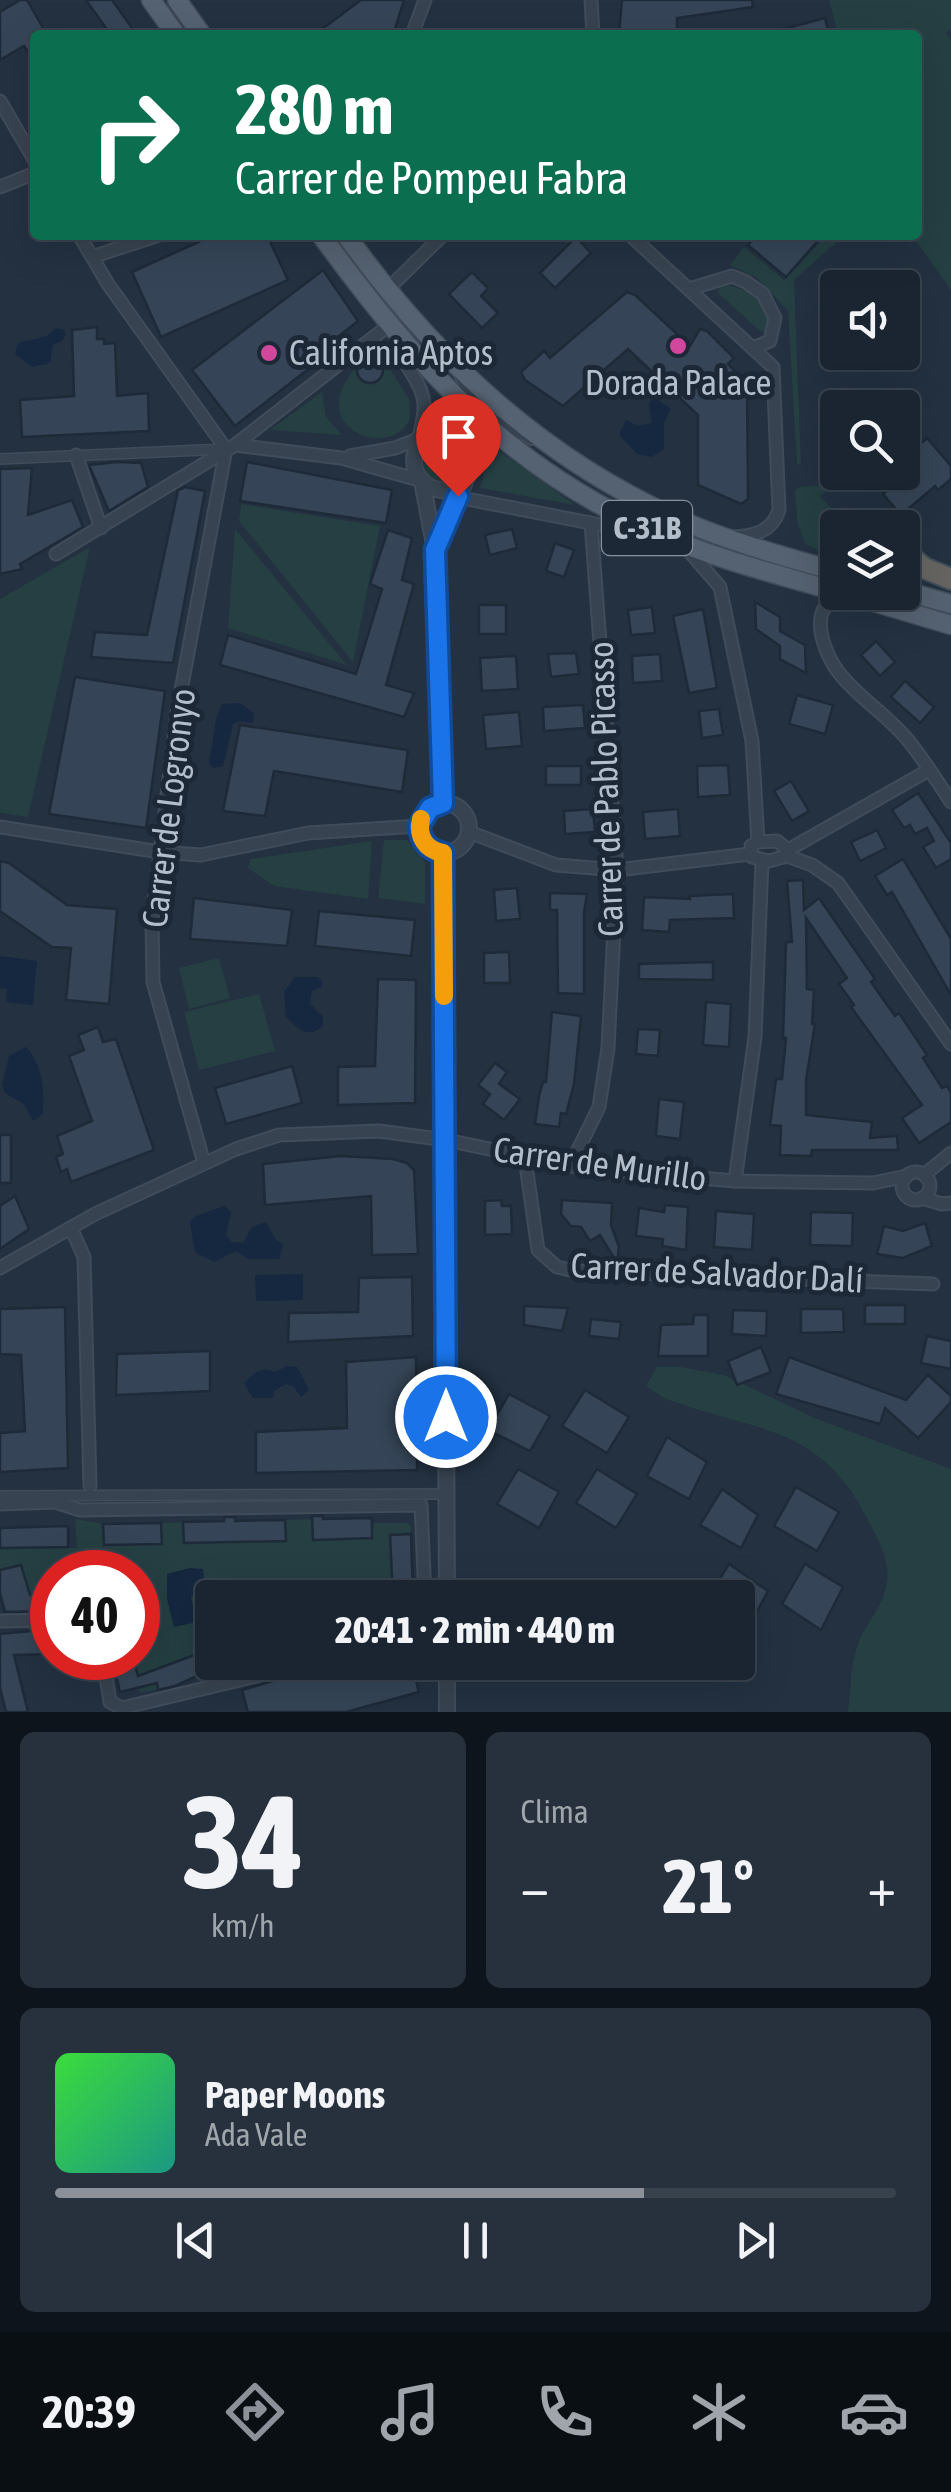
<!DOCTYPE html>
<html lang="es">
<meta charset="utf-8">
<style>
:root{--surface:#1a2531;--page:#27313d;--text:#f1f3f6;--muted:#9fa5ab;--line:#38424d;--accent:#8c9099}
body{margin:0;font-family:"Asap Condensed",sans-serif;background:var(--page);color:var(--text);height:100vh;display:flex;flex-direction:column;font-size:38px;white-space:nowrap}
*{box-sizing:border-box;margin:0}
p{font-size:32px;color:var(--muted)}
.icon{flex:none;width:55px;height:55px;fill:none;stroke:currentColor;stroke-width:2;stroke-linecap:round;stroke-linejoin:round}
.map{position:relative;height:1712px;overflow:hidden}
.details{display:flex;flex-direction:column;gap:20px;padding:20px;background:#0e141b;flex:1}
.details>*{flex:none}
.top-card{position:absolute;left:30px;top:30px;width:892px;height:210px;border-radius:10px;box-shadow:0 10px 40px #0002,0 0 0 2px var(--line);background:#0b6e4f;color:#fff;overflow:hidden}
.controls{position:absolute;left:820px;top:270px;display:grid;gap:20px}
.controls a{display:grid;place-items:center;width:100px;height:100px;border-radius:10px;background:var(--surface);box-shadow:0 10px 40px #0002,0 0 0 2px var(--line);font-size:50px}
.speed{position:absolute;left:30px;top:1550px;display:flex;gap:20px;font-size:50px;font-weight:700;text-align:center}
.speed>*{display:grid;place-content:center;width:130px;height:130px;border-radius:50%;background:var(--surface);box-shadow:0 10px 40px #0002,0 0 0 2px var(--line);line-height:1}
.speed .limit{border:15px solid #d22;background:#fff;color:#111}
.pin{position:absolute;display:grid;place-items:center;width:85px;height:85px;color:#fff;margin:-102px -42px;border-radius:50% 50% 50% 0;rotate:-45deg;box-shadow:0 0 10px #0007}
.pin .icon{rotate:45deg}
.me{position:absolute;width:110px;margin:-55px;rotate:0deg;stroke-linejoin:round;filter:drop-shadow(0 0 8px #0008)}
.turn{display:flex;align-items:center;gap:35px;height:210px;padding:0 40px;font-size:45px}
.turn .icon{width:130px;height:130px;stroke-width:2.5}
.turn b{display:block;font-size:70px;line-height:85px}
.big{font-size:75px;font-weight:800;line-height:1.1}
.details .card{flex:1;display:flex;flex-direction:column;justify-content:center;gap:15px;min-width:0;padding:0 35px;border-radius:15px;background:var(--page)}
.details .dial{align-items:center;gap:0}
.dial b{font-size:130px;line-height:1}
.song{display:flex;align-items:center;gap:30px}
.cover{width:120px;height:120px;border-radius:15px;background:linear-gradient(135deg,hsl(120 70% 55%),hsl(170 70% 35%))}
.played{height:10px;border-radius:5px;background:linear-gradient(90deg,var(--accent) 70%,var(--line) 70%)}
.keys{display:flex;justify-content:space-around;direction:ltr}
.heat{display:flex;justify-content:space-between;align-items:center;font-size:55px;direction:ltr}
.details .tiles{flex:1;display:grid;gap:20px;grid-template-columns:1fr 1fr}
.card:last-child{grid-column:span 2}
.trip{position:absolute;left:195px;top:1580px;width:560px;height:100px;border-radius:10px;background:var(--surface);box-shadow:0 10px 40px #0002,0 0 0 2px var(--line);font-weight:800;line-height:100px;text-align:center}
.tab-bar{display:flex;height:160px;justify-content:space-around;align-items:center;background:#0a0f14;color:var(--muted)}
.tab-bar .icon{width:70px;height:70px}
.tab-bar .on{color:var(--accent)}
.tab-bar b{font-size:45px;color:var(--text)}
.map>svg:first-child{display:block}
</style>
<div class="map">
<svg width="951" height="1712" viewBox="0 0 951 1712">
<rect width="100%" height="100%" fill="#233141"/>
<!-- green -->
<g fill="#253f42">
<polygon points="829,0 951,0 951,29 946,33 951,40 951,290 912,235 918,235 918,35 838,35"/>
<polygon points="827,235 845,235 794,280 801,464 797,465 788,311 757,278 730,265 744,247 784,280"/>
<path d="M 723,285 C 748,287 773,303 766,331 L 760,331 L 718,293 L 719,287 Z"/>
<path d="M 377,349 L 409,399 L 410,419 C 387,467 284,418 377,349 Z"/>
<polygon points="322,392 326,417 342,435 270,430"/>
<circle cx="444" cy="461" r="21"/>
<polygon points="492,446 575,505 480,488"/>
<polygon points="827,485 827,490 820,496 848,527 838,528 837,554 823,552 805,544 797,521 795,491 799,487"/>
<polygon points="241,504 380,526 353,662 239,521"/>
<polygon points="235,529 347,665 228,628"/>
<polygon points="90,547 28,817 0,813 0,599"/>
<polygon points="384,840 407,840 425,862 425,904 378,898"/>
<polygon points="372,841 368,899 274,886 248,868 250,859"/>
<polygon points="219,958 230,998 189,1009 179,968"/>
<polygon points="259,994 275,1051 199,1070 184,1012"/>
<path d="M 657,1367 L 681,1367 L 724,1375 L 817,1419 L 951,1469 L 951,1712 L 848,1712 C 851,1691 850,1663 858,1644 C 866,1623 883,1607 887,1582 C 890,1562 879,1541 870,1524 C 821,1422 755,1433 664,1398 L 646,1386 Z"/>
<polygon points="75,1519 103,1524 104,1545 162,1543 161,1523 183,1522 184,1543 285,1541 285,1520 312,1519 313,1540 372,1538 372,1523 407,1523 411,1526 411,1534 390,1535 393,1597 212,1598 212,1662 235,1663 237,1670 227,1671 227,1666 212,1666 207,1648 155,1671 158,1689 140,1693 133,1658 138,1658 138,1572 52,1572 52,1594 30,1595 21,1565 0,1570 0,1548 77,1548"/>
</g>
<!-- water -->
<g fill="#152840">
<polygon points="56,328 64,330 66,335 61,342 53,344 50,363 32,367 15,354 18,343 47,336"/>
<polygon points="654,397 671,409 664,423 664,449 652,457 637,454 619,435 626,420 638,426 652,423 649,403"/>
<polygon points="240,703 254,713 253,723 240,721 233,724 223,766 214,768 209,764 216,720 222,704"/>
<polygon points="0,956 37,961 33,1005 6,1002 7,989 0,988"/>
<path d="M 295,977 L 318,977 L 322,981 L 322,987 L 312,991 L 310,1004 L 323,1017 L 323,1026 C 308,1039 296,1029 286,1016 L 284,992 Z"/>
<path d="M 26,1047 C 42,1063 45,1092 43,1114 L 33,1121 L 24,1104 L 5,1093 L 2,1085 L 9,1056 Z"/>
<polygon points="224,1206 231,1212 226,1236 232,1242 243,1243 252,1227 266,1222 276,1240 283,1244 279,1259 248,1259 236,1251 214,1262 195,1252 190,1222 194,1217"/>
<polygon points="303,1274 303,1300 256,1301 255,1275"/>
<path d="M 287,1366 L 297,1367 L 309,1390 L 301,1397 L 294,1387 L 286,1384 L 274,1391 L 273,1398 L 253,1398 L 244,1383 C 255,1372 260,1366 275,1372 Z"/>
<polygon points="190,1568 203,1569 205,1587 191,1597 197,1622 174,1627 167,1599 167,1574"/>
</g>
<!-- building -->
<g fill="#354557" stroke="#1e2a38" stroke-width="2.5">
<polygon points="20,0 27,0 47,35 35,35 35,63 24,46 0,60 0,12"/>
<polygon points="86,0 112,0 137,35 111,35"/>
<polygon points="361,0 404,0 393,35 314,35"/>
<polygon points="622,0 752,0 753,7 677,18 677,35 619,35"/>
<polygon points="825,18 829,35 776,35 776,31"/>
<polygon points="214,235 267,235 288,280 161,337 132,272"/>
<polygon points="757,235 823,235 786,277 748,245"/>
<polygon points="576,237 591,253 555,288 540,273"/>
<polygon points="323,270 358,321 339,336 343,342 235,426 192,370"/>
<polygon points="472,272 488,288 481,296 498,313 482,328 449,294"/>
<polygon points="627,292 635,295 690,346 700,329 707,331 734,358 728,364 747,384 748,499 741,504 698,485 698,415 628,349 563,406 525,380 521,372 544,351 550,358"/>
<polygon points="97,327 97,339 104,339 104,344 115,343 117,396 148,393 149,431 22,437 20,400 74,396 72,330"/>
<circle cx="370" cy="370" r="13"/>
<polygon points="927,438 951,466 951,479 938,490 935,486 901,515 883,494 917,465 908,455"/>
<polygon points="117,462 141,463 148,487 109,511 89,465"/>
<polygon points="247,462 392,490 386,523 240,501"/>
<polygon points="32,468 28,515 72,500 83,527 20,564 22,569 0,574 0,469"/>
<polygon points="185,487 205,491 173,663 91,657 95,632 147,635 178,490"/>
<polygon points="512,529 517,548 490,555 485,535"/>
<polygon points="388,530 412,538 402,580 414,584 386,685 414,693 404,717 220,665 228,635 356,674 382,589 370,584"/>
<polygon points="555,543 574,550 564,577 546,571"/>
<polygon points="755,602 780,617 780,631 805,645 806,673 780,659 780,646 756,629"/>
<rect x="479" y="605" width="27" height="29"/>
<polygon points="652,607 655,633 631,635 628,610"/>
<polygon points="703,609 717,688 689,693 673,616"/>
<polygon points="876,641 895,662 880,676 861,655"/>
<polygon points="576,653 579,674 551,677 548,654"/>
<polygon points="660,654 662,681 633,683 632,656"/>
<polygon points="516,656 518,689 482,691 480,658"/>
<polygon points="75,677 165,691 146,828 49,814"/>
<polygon points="905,681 934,707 920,723 891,697"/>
<polygon points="797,695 833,705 825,734 789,724"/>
<polygon points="583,705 585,728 544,731 543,707"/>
<polygon points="719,709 723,735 702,738 699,711"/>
<polygon points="519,712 522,746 486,749 483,715"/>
<polygon points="240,725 408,750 402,792 274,771 265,816 223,811"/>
<polygon points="728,765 730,795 698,797 697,766"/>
<rect x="546" y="766" width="35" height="19"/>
<polygon points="791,781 809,811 792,821 774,791"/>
<polygon points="918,793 951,843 951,859 936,868 923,847 934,841 927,828 915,834 910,825 904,828 892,810"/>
<polygon points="593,809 595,832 565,834 564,811"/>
<polygon points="678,809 680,836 645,839 643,812"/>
<polygon points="877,830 886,848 860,861 851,842"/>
<polygon points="903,859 951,939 951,995 892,892 887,895 875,876"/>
<polygon points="0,861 9,863 67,905 117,909 109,1004 66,1000 71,948 52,947 0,911"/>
<polygon points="803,880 804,910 819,898 875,979 871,982 895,1016 899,1013 927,1055 923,1058 942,1088 947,1086 951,1093 951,1122 919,1143 902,1118 922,1105 851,1007 854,1005 839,984 847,978 806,918 807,989 814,990 812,1024 815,1024 806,1080 806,1115 872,1122 870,1138 897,1136 898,1150 812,1150 811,1156 780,1155 781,1126 770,1125 776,1079 782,1079 786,1038 783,1038 786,942 792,942 787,881"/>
<polygon points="517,888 520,919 496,921 494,890"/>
<polygon points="550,893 587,894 584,912 584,994 558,993 557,910 550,910"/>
<polygon points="733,894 734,918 670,920 669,932 642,930 644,897 690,899 689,896"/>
<polygon points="194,898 292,910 287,946 190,939"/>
<polygon points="319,911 415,920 411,956 315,946"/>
<polygon points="509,952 510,983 484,983 484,953"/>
<polygon points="713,962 713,980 639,979 639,964"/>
<polygon points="378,979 416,980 415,1103 338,1105 338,1067 375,1066"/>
<polygon points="706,1002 731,1004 729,1047 703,1045"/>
<polygon points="552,1012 581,1016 574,1084 566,1114 561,1113 559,1127 535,1124 539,1096 543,1082 546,1082"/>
<polygon points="98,1027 103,1042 116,1039 154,1150 71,1182 67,1169 61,1172 56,1157 63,1154 57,1136 92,1121 69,1056 84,1050 78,1035"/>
<polygon points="638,1029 660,1030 658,1056 636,1054"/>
<polygon points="495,1063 507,1072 499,1084 520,1099 504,1120 483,1104 490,1094 478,1085"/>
<polygon points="292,1066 302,1103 226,1124 215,1088"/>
<polygon points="659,1099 684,1102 680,1139 656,1136"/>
<rect x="0" y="1135" width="11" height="48"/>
<polygon points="341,1156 393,1159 407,1163 414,1170 418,1254 372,1255 371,1196 265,1205 263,1164"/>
<polygon points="15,1196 29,1229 0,1249 0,1206"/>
<polygon points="501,1200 502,1206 511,1206 512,1234 485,1235 485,1201"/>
<polygon points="562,1200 612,1203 611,1225 619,1247 617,1263 600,1235 590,1241 581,1227 571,1226 561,1214"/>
<polygon points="665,1205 688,1207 686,1250 662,1246 663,1239 636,1236 639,1208 664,1212"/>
<polygon points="716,1211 754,1214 752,1250 714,1247"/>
<polygon points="811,1212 853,1213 852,1246 810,1245"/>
<polygon points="925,1223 932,1246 903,1258 877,1254 884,1226 903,1231"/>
<polygon points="412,1277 413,1336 288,1342 289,1313 358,1312 359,1278"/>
<rect x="865" y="1305" width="40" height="19"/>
<polygon points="524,1306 568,1308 562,1331 524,1325"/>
<polygon points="65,1307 68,1468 0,1472 0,1433 25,1431 21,1355 0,1354 0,1309"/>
<polygon points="801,1309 843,1309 844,1332 801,1333"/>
<polygon points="733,1310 767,1311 766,1336 732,1334"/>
<polygon points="694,1315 708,1315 708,1356 658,1356 661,1325 693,1324"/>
<polygon points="591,1319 621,1322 619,1339 589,1336"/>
<polygon points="927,1336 951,1341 951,1369 921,1363"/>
<polygon points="761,1347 771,1372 737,1385 728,1361"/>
<polygon points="210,1351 210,1391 116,1395 117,1354"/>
<polygon points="416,1357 417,1470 256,1473 256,1432 347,1428 346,1362"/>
<polygon points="789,1357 906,1400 928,1375 951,1396 951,1402 918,1438 885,1408 880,1424 776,1394"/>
<polygon points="585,1390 629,1417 607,1453 562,1426"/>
<polygon points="509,1394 550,1416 530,1451 488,1430"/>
<polygon points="667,1437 707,1462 689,1499 647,1476"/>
<polygon points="518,1469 559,1492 539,1528 497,1504"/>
<polygon points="597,1469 637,1494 616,1528 576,1503"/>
<polygon points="796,1487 839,1512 817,1551 774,1526"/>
<polygon points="722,1489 758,1515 741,1548 700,1525"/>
<polygon points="312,1516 323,1516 323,1519 372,1518 372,1538 313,1540"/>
<polygon points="224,1517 235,1517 235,1521 285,1520 286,1541 184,1543 183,1522 224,1521"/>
<polygon points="161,1523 162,1544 104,1545 103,1524"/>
<polygon points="68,1526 68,1547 0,1548 0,1528"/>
<polygon points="411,1534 413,1598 393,1598 390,1535"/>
<polygon points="729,1564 768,1591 749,1626 738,1619 738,1598 708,1598"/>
<polygon points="805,1564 843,1587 821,1630 782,1604"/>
<polygon points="21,1565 30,1595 52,1594 52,1611 5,1612 0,1593 0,1570"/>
<polygon points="52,1629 52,1654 14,1655 28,1712 6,1712 0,1688 0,1634"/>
<polygon points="208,1650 212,1669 175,1686 158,1690 157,1683 120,1692 112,1658 133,1658 138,1676"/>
<polygon points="339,1662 411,1662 419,1692 346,1712 248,1712 242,1690"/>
</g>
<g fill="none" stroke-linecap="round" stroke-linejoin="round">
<!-- pedestrian casing -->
<g stroke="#414c5a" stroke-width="12">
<g id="pedestrian">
<polyline points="0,459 226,449"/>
<polyline points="0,1496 447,1494"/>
</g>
</g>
<!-- minor casing -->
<g stroke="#414c5a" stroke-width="15">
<g id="minor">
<polyline points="591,0 593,35"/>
<polyline points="412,35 425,0"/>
<polyline points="0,101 35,161"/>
<polyline points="0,187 35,173"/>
<polyline points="79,235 108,284 226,449"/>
<path d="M 630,235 L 773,367 L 779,510 C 772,532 754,536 733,537"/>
<polyline points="92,257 159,235"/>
<polyline points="689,289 732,276 746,282 763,294 775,318 770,341 753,348"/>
<polyline points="387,290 443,235"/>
<path d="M 398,336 C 399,366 422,378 424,404 C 425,420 418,437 415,453"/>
<polyline points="235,445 388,326"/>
<polyline points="76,455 101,528"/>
<polyline points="350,456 395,448 428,435"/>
<polyline points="436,489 457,497 652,535"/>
<polyline points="689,551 720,587 752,741 758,842"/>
<polyline points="56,554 235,445 341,458 422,481"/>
<path d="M 847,597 C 804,599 822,652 840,674 C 859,698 887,715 907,739 C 923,758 937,781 951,802"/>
<polyline points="0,827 160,852 201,855 308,833 419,826"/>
<polyline points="469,832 556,865 617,870 750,854"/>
<polygon points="777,841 788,850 787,856 769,861 752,857 751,846 758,842"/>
<polyline points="788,850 929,770"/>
<polyline points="787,856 812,865 838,883 951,1044"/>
<polyline points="525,1158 538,1250 557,1267 575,1271 933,1284"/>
<polyline points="204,1163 153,982 152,920 177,712 226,449"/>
<polyline points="570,1166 599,1107 608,1048 617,870 591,523"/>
<circle cx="916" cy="1186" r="14"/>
<polyline points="924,1175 951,1153"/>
<polyline points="735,1181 755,1037 762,861"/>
<polyline points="922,1198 942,1204 951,1203"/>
<polyline points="71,1228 84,1257 90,1486"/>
<polyline points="0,1268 95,1214 236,1149 279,1135 379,1131 446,1140 581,1168 735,1181 873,1183 907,1176"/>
<polyline points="0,1504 55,1502 80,1510 421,1505 425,1598"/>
<polyline points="0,1621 52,1620"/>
<polyline points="103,1658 110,1702 122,1708 315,1662"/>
</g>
</g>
<!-- tertiary casing -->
<g stroke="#414c5a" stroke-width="18">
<g id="tertiary">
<polyline points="462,374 479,420 473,458"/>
<path d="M 443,430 C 479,420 498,418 532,437"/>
<circle cx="443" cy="461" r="29"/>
<polyline points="422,481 435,550 443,803"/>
<polyline points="435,550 465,482"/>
<circle cx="444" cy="828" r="25"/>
<polyline points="443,853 447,1598"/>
<polyline points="447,1662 447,1712"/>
</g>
</g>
<!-- primary casing -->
<g stroke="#414c5a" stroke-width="21">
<g id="primary">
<polyline points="151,0 176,35"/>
<polyline points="177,0 202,35"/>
<path d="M 321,235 C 417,367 510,471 664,536 C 719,560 780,575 838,592"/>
<path d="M 346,235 C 436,360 543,460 685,522 C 734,543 786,557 838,572"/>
<polyline points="902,590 951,604"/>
<polyline points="840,592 951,625"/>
</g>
</g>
<!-- trunk casing -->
<g stroke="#424e5b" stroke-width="24">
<polyline id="trunk" points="907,554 924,568 951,579"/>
</g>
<!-- pedestrian -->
<use href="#pedestrian" stroke="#374350" stroke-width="9"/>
<!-- minor -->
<use href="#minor" stroke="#374350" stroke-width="11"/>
<!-- tertiary -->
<use href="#tertiary" stroke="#374350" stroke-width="14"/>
<!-- primary -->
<use href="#primary" stroke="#556271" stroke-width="18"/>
<!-- trunk -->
<use href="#trunk" stroke="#666562" stroke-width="20"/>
</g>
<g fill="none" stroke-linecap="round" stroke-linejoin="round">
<!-- route casing -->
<g stroke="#114b97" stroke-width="25">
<path id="route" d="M 446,1417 L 443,853 C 428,850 421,841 419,826 L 430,808 L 443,803 L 435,550 L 458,496"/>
</g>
<!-- route -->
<use href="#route" stroke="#1a73e8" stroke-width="18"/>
<!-- slow -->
<path stroke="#f59e0b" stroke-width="18" d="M 421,819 C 417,836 425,850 443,853 L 444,996"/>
</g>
<!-- markers -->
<g fill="#d1479c" stroke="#1c2836" stroke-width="4">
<circle cx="678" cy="346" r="10"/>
<circle cx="269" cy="353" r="10"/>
</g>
<g text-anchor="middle" stroke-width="10" stroke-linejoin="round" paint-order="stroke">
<!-- shield labels -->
<rect fill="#1c2836" stroke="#86919e" stroke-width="2.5" x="602" y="501" width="90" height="54" rx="8"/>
<g font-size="32" font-weight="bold" fill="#b4becb">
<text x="647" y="539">C-31B</text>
</g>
<!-- poi labels -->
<g font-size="35" fill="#b4becb" stroke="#1c2836" text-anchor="start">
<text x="289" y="365">California Aptos</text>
<text x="678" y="395" text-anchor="middle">Dorada Palace</text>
</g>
<!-- street labels -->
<g font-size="35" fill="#b4becb" stroke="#1c2836">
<text transform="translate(606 789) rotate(-92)" y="12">Carrer de Pablo Picasso</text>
<text transform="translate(169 808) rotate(-83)" y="12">Carrer de Logronyo</text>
<text transform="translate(600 1164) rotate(8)" y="12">Carrer de Murillo</text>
<text transform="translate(717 1273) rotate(3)" y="12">Carrer de Salvador Dalí</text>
</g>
</g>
</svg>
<div class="controls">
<a><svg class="icon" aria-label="sound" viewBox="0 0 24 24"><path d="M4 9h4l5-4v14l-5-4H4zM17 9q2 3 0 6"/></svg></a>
<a><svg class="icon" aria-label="search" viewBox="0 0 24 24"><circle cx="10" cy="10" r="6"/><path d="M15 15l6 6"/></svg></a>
<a><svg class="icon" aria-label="layers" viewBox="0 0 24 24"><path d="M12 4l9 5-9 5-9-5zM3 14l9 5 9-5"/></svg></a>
</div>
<div class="speed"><div class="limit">40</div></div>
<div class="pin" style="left:458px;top:496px;background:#d93025"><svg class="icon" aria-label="arrive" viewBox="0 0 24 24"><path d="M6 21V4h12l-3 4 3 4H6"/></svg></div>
<svg class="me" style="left:446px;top:1417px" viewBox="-20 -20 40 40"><circle r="17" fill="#1a73e8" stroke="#fff" stroke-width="3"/><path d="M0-11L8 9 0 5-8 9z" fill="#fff"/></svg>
<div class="trip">20:41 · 2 min · 440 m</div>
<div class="top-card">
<div class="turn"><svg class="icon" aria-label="right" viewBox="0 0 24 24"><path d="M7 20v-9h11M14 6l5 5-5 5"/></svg><div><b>280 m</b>Carrer de Pompeu Fabra</div></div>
</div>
</div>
<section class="details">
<div class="tiles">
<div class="card dial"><b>34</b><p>km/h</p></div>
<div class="card"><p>Clima</p>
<div class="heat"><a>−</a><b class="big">21°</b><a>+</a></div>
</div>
<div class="card">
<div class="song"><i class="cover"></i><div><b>Paper Moons</b><p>Ada Vale</p></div></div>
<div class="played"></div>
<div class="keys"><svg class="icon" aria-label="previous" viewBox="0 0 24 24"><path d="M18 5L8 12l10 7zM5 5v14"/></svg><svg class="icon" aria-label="pause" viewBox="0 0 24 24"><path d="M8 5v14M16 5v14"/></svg><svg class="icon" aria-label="next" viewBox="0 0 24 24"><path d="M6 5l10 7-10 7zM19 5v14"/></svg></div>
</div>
</div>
</section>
<nav class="tab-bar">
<b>20:39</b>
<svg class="icon on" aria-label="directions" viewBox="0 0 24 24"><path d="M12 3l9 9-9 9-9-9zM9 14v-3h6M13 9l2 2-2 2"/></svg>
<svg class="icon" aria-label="music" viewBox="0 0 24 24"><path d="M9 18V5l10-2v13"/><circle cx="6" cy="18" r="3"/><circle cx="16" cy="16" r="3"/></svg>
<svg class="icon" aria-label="phone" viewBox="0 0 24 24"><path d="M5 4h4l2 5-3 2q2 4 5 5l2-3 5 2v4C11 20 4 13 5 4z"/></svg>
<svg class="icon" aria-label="climate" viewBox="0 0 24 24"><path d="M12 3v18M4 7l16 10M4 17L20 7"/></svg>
<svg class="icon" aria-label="car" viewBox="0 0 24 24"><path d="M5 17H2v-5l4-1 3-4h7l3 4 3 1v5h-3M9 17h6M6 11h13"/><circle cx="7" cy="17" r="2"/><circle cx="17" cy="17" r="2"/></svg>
</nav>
